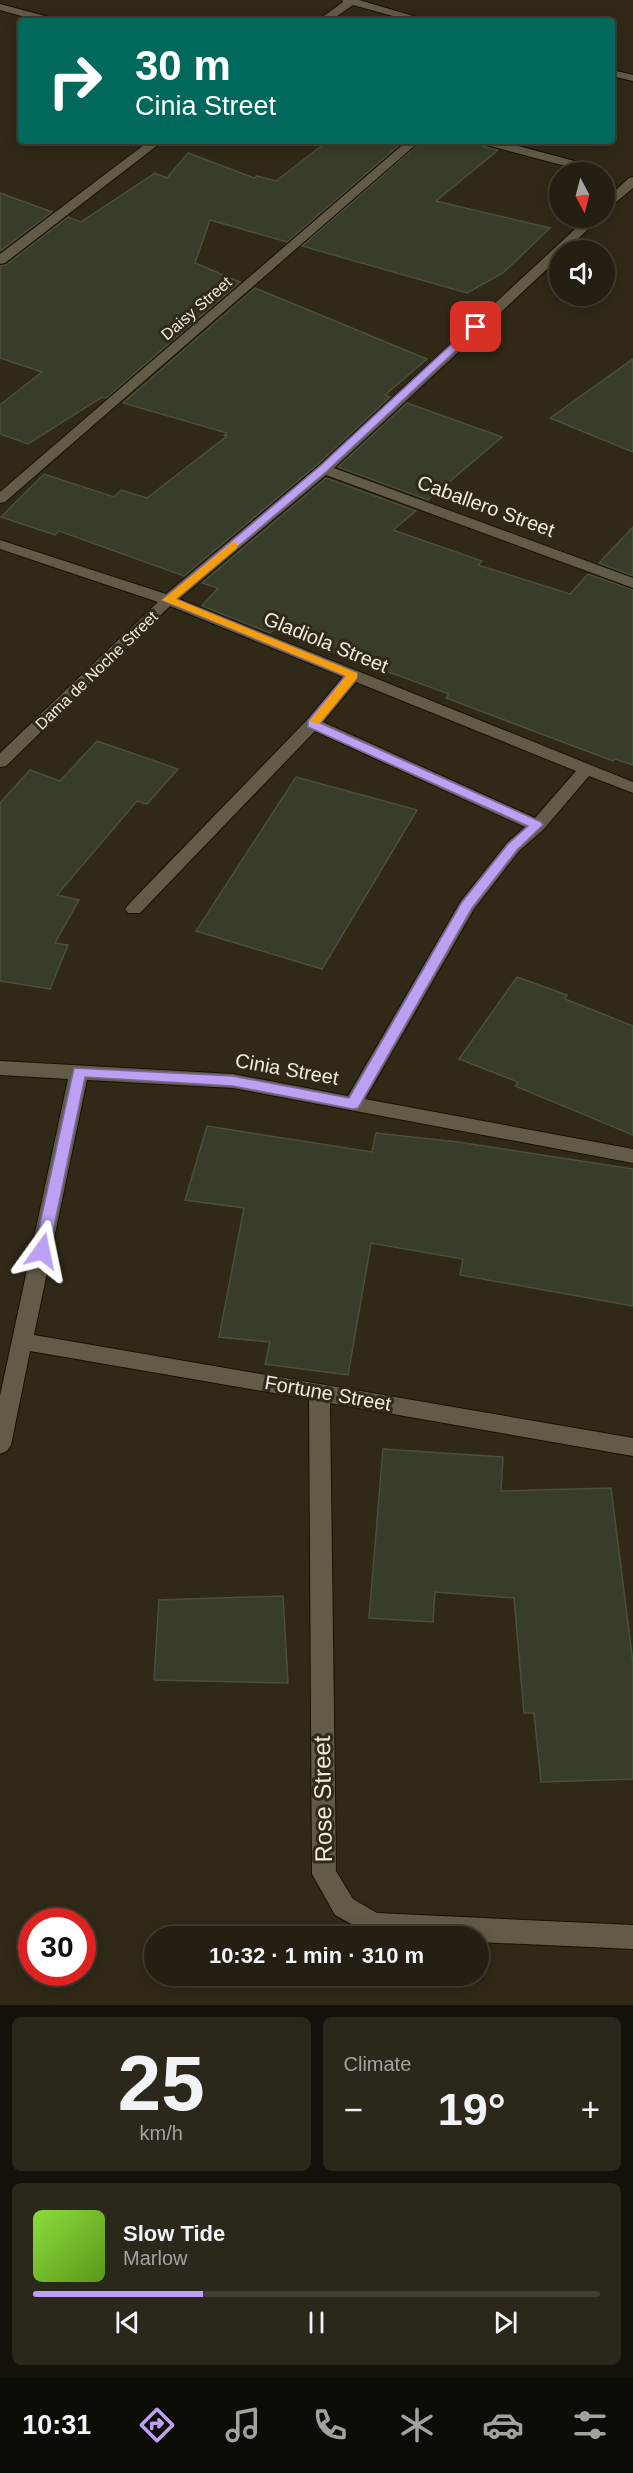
<!DOCTYPE html>
<meta charset="utf-8">
<style>
:root{--surface:#241f12;--page:#2c271b;--text:#f1f3f6;--muted:#a3a29f;--line:#413d32;--accent:#bca0f2}
body{margin:0;font-family:Arial,sans-serif;background:var(--page);color:var(--text);height:100vh;display:flex;flex-direction:column;font-size:22px;white-space:nowrap}
*{box-sizing:border-box;margin:0}
p{font-size:20px;color:var(--muted)}
.icon{flex:none;width:33px;height:33px;fill:none;stroke:currentColor;stroke-width:2;stroke-linecap:round;stroke-linejoin:round}
.map{position:relative;height:2005px;overflow:hidden}
.details{display:flex;flex-direction:column;gap:12px;padding:12px;background:#14110a;flex:1}
.details>*{flex:none}
.guide{position:absolute;left:18px;top:18px;width:597px;height:126px;border-radius:6px;box-shadow:0 3px 15px #0003,0 0 0 2px var(--line);background:#00695c;color:#fff;overflow:hidden}
.needle{width:39px;rotate:173deg}
.tools{position:absolute;left:549px;top:162px;display:grid;gap:12px}
.tools a{display:grid;place-items:center;width:66px;height:66px;border-radius:50%;background:var(--surface);box-shadow:0 3px 15px #0003,0 0 0 2px var(--line);font-size:30px}
.speed{position:absolute;left:18px;top:1908px;display:flex;gap:12px;font-size:30px;font-weight:700;text-align:center}
.speed>*{display:grid;place-content:center;width:78px;height:78px;border-radius:50%;background:var(--surface);box-shadow:0 3px 15px #0003,0 0 0 2px var(--line);line-height:1}
.speed .limit{border:9px solid #d22;background:#fff;color:#111}
.pin{position:absolute;display:grid;place-items:center;width:51px;height:51px;color:#fff;margin:-26px;border-radius:12px;box-shadow:0 3px 9px #0006}
.me{position:absolute;width:66px;margin:-33px;rotate:12deg;stroke-linejoin:round;filter:drop-shadow(0 0 4px #0008)}
.turn{display:flex;align-items:center;gap:21px;height:126px;padding:0 18px;font-size:27px}
.turn .icon{width:78px;height:78px;stroke-width:2.5}
.turn b{display:block;font-size:42px;line-height:51px}
.big{font-size:45px;font-weight:800;line-height:1.1}
.details .tile{flex:1;display:flex;flex-direction:column;justify-content:center;gap:9px;min-width:0;padding:0 21px;border-radius:9px;background:var(--page)}
.details .dial{align-items:center;gap:0}
.dial b{font-size:78px;line-height:1}
.song{display:flex;align-items:center;gap:18px}
.cover{width:72px;height:72px;border-radius:9px;background:linear-gradient(135deg,hsl(90 70% 55%),hsl(90 70% 35%))}
.played{height:6px;border-radius:3px;background:linear-gradient(90deg,var(--accent) 30%,var(--line) 30%)}
.keys{display:flex;justify-content:space-around;direction:ltr}
.heat{display:flex;justify-content:space-between;align-items:center;font-size:33px;direction:ltr}
.details .tiles{flex:1;display:grid;gap:12px;grid-template-columns:1fr 1fr}
.tile:last-child{grid-column:span 2}
.trip{position:absolute;left:144px;top:1926px;width:345px;height:60px;border-radius:30px;background:var(--surface);box-shadow:0 3px 15px #0003,0 0 0 2px var(--line);font-weight:800;line-height:60px;text-align:center}
.tabs{display:flex;height:96px;justify-content:space-around;align-items:center;background:#0e0c07;color:var(--muted)}
.tabs .icon{width:42px;height:42px}
.tabs .current{color:var(--accent)}
.tabs b{font-size:27px;color:var(--text)}
.map>svg:first-child{display:block}
</style>
<div class="map">
<svg width="633" height="2005" viewBox="0 0 633 2005">
<rect width="100%" height="100%" fill="#302918"/>
<!-- building -->
<g fill="#383c2a" stroke="#4b4f3c" stroke-width="1.5">
<polygon points="328,141 404,141 287,242 210,220 195,263 240,282 106,398 102,397 28,444 0,434 0,405 42,372 0,358 0,266 6,265 68,217 81,222 155,173 167,178 188,153 254,178 257,176 276,181"/>
<polygon points="422,141 479,141 482,146 498,150 436,201 550,228 503,273 467,293 302,246"/>
<polygon points="0,193 52,212 0,251"/>
<polygon points="255,288 427,359 385,395 390,397 318,464 184,576 59,531 55,535 1,517 44,474 114,497 121,490 147,498 227,436 224,435 227,433 123,403"/>
<polygon points="633,359 633,452 550,418"/>
<polygon points="407,403 502,437 428,500 338,467"/>
<polygon points="326,478 416,511 393,530 482,561 478,565 570,594 588,574 633,590 633,765 615,759 613,761 446,698 449,694 274,630 270,633 202,606 218,588 202,583"/>
<polygon points="633,527 633,576 599,563"/>
<polygon points="97,741 178,769 147,804 137,801 57,895 79,900 55,943 68,945 50,989 0,981 0,803 30,770 60,781"/>
<polygon points="296,777 417,810 322,969 196,931"/>
<polygon points="517,977 567,995 565,999 633,1026 633,1135 515,1086 518,1082 459,1059"/>
<polygon points="207,1126 372,1152 376,1133 458,1142 633,1169 633,1306 460,1275 463,1259 371,1243 348,1375 265,1364 270,1342 219,1337 244,1208 185,1200"/>
<polygon points="383,1449 503,1457 501,1491 611,1488 633,1663 633,1779 541,1782 534,1713 524,1713 514,1598 435,1592 433,1622 369,1618"/>
<polygon points="283,1596 288,1683 154,1680 159,1600"/>
</g>
<g fill="none" stroke-linecap="round" stroke-linejoin="round">
<!-- minor casing -->
<g stroke="#181203" stroke-width="2">
<g id="minor">
<polygon points="342,0 359,0 430,21 411,21 353,5 330,21 317,21 343,2"/>
<polygon points="0,4 56,19 58,21 39,21 0,10"/>
<polygon points="612,70 633,75 633,81 612,76"/>
<polygon points="149,141 163,141 5,263 0,264 0,254"/>
<polygon points="407,141 420,141 5,502 0,503 0,492"/>
<polygon points="481,141 500,141 604,169 606,172 604,174 588,172 483,144"/>
<polygon points="633,177 633,188 604,212 604,201 629,178"/>
<path d="M 587,218 L 600,218 L 566,250 L 560,250 L 560,257 L 334,468 L 633,578 L 633,588 L 326,475 L 179,599 L 633,782 L 633,793 L 589,776 L 543,830 L 519,851 L 474,909 L 365,1099 L 633,1149 L 633,1163 L 233,1088 L 87,1080 L 34,1335 L 633,1438 L 633,1456 L 330,1403 L 336,1871 L 353,1899 L 377,1913 L 633,1925 L 633,1949 L 478,1942 L 478,1936 L 373,1936 L 335,1915 L 312,1874 L 309,1399 L 30,1351 L 11,1445 L 7,1451 L 0,1454 L 0,1396 L 68,1079 L 0,1075 L 0,1061 L 233,1074 L 348,1096 L 461,901 L 507,843 L 525,827 L 315,731 L 140,913 L 128,913 L 125,909 L 128,905 L 307,720 L 343,677 L 170,606 L 6,766 L 0,767 L 0,753 L 158,602 L 0,549 L 0,540 L 166,594 L 319,466 ZM 356,682 L 576,771 L 535,818 L 323,722 Z"/>
</g>
</g>
<!-- minor -->
<use href="#minor" fill="#625b48" fill-rule="evenodd"/>
</g>
<!-- route -->
<polygon fill="#bca0f2" stroke="#7a689d" stroke-width="1.5" points="472,325 481,327 327,471 176,599 357,673 357,678 320,723 541,822 543,825 517,850 472,908 358,1108 353,1109 233,1086 85,1077 49,1251 47,1255 37,1255 34,1251 74,1068 233,1076 349,1098 462,902 508,844 528,826 308,727 308,721 345,676 162,600 320,466"/>
<!-- slow -->
<polygon fill="#f59e0b" points="233,542 237,543 237,548 176,599 357,673 357,678 320,723 316,724 310,721 346,676 162,600"/>
<g text-anchor="middle" stroke-width="6" stroke-linejoin="round" paint-order="stroke">
<!-- far-street labels -->
<g font-size="16" fill="#efebe0" stroke="#302918">
<text transform="translate(196 308) rotate(-41)" y="6">Daisy Street</text>
<text transform="translate(96 670) rotate(-44)" y="6">Dama de Noche Street</text>
</g>
<!-- street labels -->
<g font-size="20" fill="#efebe0" stroke="#302918">
<text transform="translate(486 506) rotate(20)" y="7">Caballero Street</text>
<text transform="translate(326 642) rotate(22)" y="7">Gladiola Street</text>
<text transform="translate(287 1069) rotate(10)" y="7">Cinia Street</text>
<text transform="translate(328 1393) rotate(10)" y="7">Fortune Street</text>
</g>
<!-- near-street labels -->
<g font-size="24" fill="#efebe0" stroke="#302918">
<text transform="translate(323 1799) rotate(-91)" y="8">Rose Street</text>
</g>
</g>
</svg>
<div class="tools">
<a><svg class="needle" viewBox="-14 -14 28 28"><path d="M0-13l5 13h-10z" fill="#e53935"/><path d="M0 13l5-13h-10z" fill="#a3a29f"/></svg></a>
<a><svg class="icon" aria-label="sound" viewBox="0 0 24 24"><path d="M4 9h4l5-4v14l-5-4H4zM17 9q2 3 0 6"/></svg></a>
</div>
<div class="speed"><div class="limit">30</div></div>
<div class="pin" style="left:476px;top:327px;background:#d93025"><svg class="icon" aria-label="arrive" viewBox="0 0 24 24"><path d="M6 21V4h12l-3 4 3 4H6"/></svg></div>
<svg class="me" style="left:42px;top:1251px" viewBox="-20 -20 40 40"><path d="M0-17L14 15 0 8-14 15z" fill="#bca0f2" stroke="#fff" stroke-width="4"/></svg>
<div class="trip">10:32 · 1 min · 310 m</div>
<div class="guide">
<div class="turn"><svg class="icon" aria-label="right" viewBox="0 0 24 24"><path d="M7 20v-9h11M14 6l5 5-5 5"/></svg><div><b>30 m</b>Cinia Street</div></div>
</div>
</div>
<section class="details">
<div class="tiles">
<div class="tile dial"><b>25</b><p>km/h</p></div>
<div class="tile"><p>Climate</p>
<div class="heat"><a>−</a><b class="big">19°</b><a>+</a></div>
</div>
<div class="tile">
<div class="song"><i class="cover"></i><div><b>Slow Tide</b><p>Marlow</p></div></div>
<div class="played"></div>
<div class="keys"><svg class="icon" aria-label="previous" viewBox="0 0 24 24"><path d="M18 5L8 12l10 7zM5 5v14"/></svg><svg class="icon" aria-label="pause" viewBox="0 0 24 24"><path d="M8 5v14M16 5v14"/></svg><svg class="icon" aria-label="next" viewBox="0 0 24 24"><path d="M6 5l10 7-10 7zM19 5v14"/></svg></div>
</div>
</div>
</section>
<nav class="tabs">
<b>10:31</b>
<svg class="icon current" aria-label="directions" viewBox="0 0 24 24"><path d="M12 3l9 9-9 9-9-9zM9 14v-3h6M13 9l2 2-2 2"/></svg>
<svg class="icon" aria-label="music" viewBox="0 0 24 24"><path d="M9 18V5l10-2v13"/><circle cx="6" cy="18" r="3"/><circle cx="16" cy="16" r="3"/></svg>
<svg class="icon" aria-label="phone" viewBox="0 0 24 24"><path d="M5 4h4l2 5-3 2q2 4 5 5l2-3 5 2v4C11 20 4 13 5 4z"/></svg>
<svg class="icon" aria-label="climate" viewBox="0 0 24 24"><path d="M12 3v18M4 7l16 10M4 17L20 7"/></svg>
<svg class="icon" aria-label="car" viewBox="0 0 24 24"><path d="M5 17H2v-5l4-1 3-4h7l3 4 3 1v5h-3M9 17h6M6 11h13"/><circle cx="7" cy="17" r="2"/><circle cx="17" cy="17" r="2"/></svg>
<svg class="icon" aria-label="filters" viewBox="0 0 24 24"><path d="M4 7h16M4 17h16"/><circle cx="9" cy="7" r="2"/><circle cx="15" cy="17" r="2"/></svg>
</nav>
